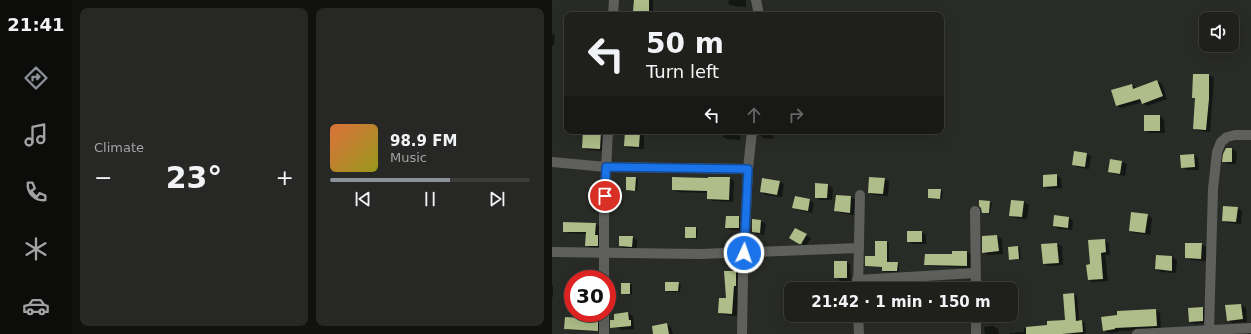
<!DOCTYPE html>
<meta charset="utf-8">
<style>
:root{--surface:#1f201c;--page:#272825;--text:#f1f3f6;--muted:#a1a3a3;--line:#3c3e3b;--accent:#8c9099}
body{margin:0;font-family:"DejaVu Sans",sans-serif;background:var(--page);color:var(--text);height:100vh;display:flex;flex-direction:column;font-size:15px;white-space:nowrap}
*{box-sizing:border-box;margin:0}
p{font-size:13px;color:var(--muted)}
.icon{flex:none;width:22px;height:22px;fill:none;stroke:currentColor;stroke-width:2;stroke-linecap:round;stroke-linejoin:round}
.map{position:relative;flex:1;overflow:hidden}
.panel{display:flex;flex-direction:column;gap:8px;padding:8px;background:#11120f;width:480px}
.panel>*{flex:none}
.banner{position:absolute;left:12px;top:12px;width:380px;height:122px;border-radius:8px;box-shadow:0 4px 16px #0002,0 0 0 1px var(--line);background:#1f201c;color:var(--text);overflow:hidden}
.tools{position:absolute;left:647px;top:12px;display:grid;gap:8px}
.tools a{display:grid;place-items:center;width:40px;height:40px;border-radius:8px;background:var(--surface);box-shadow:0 4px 16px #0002,0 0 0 1px var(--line);font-size:20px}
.speed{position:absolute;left:12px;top:270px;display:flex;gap:8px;font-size:20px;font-weight:700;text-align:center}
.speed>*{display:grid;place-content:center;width:52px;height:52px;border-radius:50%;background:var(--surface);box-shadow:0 4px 16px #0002,0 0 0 1px var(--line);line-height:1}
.speed .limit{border:6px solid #d22;background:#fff;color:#111}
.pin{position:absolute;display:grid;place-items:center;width:34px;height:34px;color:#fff;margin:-17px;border:2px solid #fff;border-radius:50%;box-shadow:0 1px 4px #0007}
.me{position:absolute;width:44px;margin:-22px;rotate:3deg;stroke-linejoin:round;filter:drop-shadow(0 0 3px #0008)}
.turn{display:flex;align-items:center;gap:14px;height:84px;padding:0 16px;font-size:18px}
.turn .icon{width:52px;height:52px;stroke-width:2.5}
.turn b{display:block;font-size:28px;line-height:34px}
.lanes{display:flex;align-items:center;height:38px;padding:0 16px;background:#0003;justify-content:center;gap:20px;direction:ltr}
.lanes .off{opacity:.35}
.big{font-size:30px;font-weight:800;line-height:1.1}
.panel .tile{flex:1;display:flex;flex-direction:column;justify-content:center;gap:6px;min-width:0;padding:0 14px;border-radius:8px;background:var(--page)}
.song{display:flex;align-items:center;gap:12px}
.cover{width:48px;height:48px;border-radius:6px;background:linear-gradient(135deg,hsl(20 70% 55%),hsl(60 70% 35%))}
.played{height:4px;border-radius:2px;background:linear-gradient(90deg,var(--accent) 60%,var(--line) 60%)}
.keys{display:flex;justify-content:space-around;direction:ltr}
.heat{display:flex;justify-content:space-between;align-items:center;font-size:22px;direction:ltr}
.panel .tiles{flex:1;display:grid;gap:8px;grid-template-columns:repeat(2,1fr)}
.trip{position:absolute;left:232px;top:282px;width:234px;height:40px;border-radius:8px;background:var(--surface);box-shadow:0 4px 16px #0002,0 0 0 1px var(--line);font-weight:800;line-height:40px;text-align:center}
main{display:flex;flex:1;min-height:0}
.menu{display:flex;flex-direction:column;width:72px;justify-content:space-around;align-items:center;background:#0c0d0b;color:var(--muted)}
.menu .icon{width:28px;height:28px}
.menu .active{color:var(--accent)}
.menu b{font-size:18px;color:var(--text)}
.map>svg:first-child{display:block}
</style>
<main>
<nav class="menu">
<b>21:41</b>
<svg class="icon active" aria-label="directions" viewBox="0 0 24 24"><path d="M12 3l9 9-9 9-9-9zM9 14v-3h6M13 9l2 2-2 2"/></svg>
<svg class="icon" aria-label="music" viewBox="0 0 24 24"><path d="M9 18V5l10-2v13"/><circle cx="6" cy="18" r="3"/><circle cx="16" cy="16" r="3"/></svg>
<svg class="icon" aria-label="phone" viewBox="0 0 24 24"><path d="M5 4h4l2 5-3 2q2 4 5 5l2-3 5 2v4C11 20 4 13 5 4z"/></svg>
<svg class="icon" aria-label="climate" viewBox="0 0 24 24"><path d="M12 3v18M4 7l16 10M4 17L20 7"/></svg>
<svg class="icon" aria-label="car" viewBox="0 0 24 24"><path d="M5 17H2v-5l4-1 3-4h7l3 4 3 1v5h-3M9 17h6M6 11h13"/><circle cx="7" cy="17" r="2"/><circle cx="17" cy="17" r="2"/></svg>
</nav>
<section class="panel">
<div class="tiles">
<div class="tile"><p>Climate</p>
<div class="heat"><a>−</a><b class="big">23°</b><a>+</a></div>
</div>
<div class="tile">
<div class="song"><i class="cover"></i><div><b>98.9 FM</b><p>Music</p></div></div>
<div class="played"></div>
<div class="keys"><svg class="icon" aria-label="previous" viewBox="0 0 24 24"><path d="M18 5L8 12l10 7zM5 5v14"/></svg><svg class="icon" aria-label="pause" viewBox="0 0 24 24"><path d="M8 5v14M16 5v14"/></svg><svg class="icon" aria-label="next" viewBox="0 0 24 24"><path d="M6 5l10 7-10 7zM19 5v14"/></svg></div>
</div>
</div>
</section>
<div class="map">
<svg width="699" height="334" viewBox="0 0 699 334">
<rect width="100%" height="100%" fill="#292b26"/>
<!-- shadow -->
<g fill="#0007">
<polygon points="83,0 101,0 101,14 86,13 82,11"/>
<polygon points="177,0 194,0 194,7 181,6 176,4"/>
<polygon points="0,34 3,35 2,45 0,45"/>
<polygon points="680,38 681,39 682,49 672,50 669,49 669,45 680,45"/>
<polygon points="642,75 657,75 662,78 658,132 647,131 642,128 644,99 642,98"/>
<polygon points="605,81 610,84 615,99 595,106 591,102 569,108 564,105 580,85 585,88"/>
<polygon points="608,116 612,119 613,133 598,133 593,131"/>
<polygon points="32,131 48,132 53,135 52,151 36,150 31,147"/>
<polygon points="171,131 189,131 188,140 175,139 171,137"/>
<polygon points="207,131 222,131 221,139 212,138 207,135"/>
<polygon points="88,133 92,136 92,149 78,148 73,146"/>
<polygon points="674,149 680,149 685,152 684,164 676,164 672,161"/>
<polygon points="534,154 539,156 537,169 526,167 521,164"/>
<polygon points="642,155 646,158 647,170 635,170 630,167"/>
<polygon points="559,160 570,162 575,164 573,176 562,174 557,171"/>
<polygon points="504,175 509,178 510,188 497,189 492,186"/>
<polygon points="83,178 86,179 85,191 77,191 75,190"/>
<polygon points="178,178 182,181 181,202 161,201 156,198 156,193 126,192 121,190"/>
<polygon points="332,179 337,181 336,196 321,195 317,193"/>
<polygon points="227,181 232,184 230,197 214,195 209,192"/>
<polygon points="276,185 281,188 280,200 268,200 264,197"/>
<polygon points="389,190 391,191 390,199 379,199 377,198"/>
<polygon points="285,196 299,197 304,200 302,215 288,213 283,211"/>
<polygon points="258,200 262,203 260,213 246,210 241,207"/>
<polygon points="460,201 472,202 477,205 475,219 463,218 458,215"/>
<polygon points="438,202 440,203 438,214 433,213 430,212"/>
<polygon points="686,208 690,211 689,224 676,223 671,220"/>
<polygon points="595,215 600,218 598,235 582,233 578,231"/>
<polygon points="187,217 192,220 191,230 179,230 174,227"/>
<polygon points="517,218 521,221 520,230 507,229 502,226"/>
<polygon points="201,220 209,221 214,224 212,235 205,234 201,231"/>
<polygon points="12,223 44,224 48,226 47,237 49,238 49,248 38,248 34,245 34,234 16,233 12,231"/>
<polygon points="144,228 146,230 145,239 136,238 134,237"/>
<polygon points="244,229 259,238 254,246 239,237"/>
<polygon points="369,232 374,235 374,244 361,244 356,241"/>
<polygon points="445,236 450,239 451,254 436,255 431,252 431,237"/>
<polygon points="80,237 85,240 85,249 73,249 68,246"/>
<polygon points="552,240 557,243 558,255 553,255 556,281 541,282 537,280 539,265"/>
<polygon points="324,242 335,242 337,243 337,263 345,263 347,264 347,272 333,272 331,271 331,267 316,267 314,266 324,257"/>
<polygon points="505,244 510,246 511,265 497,266 492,264"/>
<polygon points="649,244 654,247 654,261 639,260 634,258"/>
<polygon points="466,247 468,248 469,259 460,260 458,259 457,248"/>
<polygon points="401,252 415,252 419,254 419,268 377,266 374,264 401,255"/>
<polygon points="605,256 620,257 625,260 624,273 609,272 604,269"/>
<polygon points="294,262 298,264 299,287 302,289 287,289 287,279 283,277"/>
<polygon points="173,272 184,272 189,274 185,316 172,315 167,313 175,299"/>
<polygon points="126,283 129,284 128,292 116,292 114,290"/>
<polygon points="70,284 78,284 80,285 80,295 72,294 70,293"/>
<polygon points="362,284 376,284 380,287 380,289 362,289"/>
<polygon points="400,284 414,285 419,288 419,289 400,289"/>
<polygon points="0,285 1,286 1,297 0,297"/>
<polygon points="441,286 443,287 443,289 431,289 431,287"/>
<polygon points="313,288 327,288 329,289 313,289"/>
<polygon points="521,294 525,296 527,321 529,321 533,323 534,334 458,334 458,333 472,332 472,328 496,326 514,321"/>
<polygon points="689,305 694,308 695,322 680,323 676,320"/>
<polygon points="651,308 656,310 655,323 643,324 638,322"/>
<polygon points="603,310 608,313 609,329 567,331 567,332 556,333 552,330"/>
<polygon points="76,313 81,316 82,329 69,330 64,327"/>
<polygon points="265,315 279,315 279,318 270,319 265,317"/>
<polygon points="45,320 47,321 47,331 16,330 14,329"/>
<polygon points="114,324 119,327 121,334 102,334"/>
<polygon points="441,326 446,329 447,334 433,334 432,327"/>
</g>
<!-- building -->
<g fill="#aebd89">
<polygon points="82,0 97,0 97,12 81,11"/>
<polygon points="641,74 657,74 657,99 654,130 641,129 643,98 640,98"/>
<polygon points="605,80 611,96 590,104 588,99 564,106 559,90 580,84 581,89"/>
<rect x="592" y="115" width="16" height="16"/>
<polygon points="31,131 49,131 48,149 30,148"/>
<polygon points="73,132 88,132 87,147 72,146"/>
<polygon points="674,148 680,148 680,162 670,162 671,154"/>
<polygon points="522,151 535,153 533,167 520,165"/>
<polygon points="642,154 643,167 629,168 628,155"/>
<polygon points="558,159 570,161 568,174 556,172"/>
<polygon points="505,174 505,186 491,187 491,175"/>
<polygon points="74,177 84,177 83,191 74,190"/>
<polygon points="120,177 156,178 156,177 178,177 177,200 155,199 155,191 120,190"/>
<polygon points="317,177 333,178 331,194 316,193"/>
<polygon points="210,178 228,181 225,195 208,192"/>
<polygon points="263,183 276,184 275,198 263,198"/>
<polygon points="376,189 389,189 388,199 376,198"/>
<polygon points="284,195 299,196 298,213 282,211"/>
<polygon points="243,196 258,199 256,211 240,208"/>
<polygon points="427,200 438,201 437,213 430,213 429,208 427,206"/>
<polygon points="459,200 472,201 470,217 457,216"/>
<polygon points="671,206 686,207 684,222 670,221"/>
<polygon points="579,212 596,214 593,233 577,231"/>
<polygon points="502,215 517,217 516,228 501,226"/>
<polygon points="174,216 187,216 187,228 173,228"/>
<polygon points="200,219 209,220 208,233 200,232"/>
<polygon points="11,222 44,223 43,235 46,235 46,246 33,246 34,232 11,232"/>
<rect x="133" y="227" width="11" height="11"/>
<polygon points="243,228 255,234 249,244 247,244 237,238"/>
<rect x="355" y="231" width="15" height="11"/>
<polygon points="445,235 447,251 430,253 430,236"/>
<polygon points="67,236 81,236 80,247 67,246"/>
<polygon points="553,239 554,252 549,253 551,279 536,280 534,265 538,264 536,240"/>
<polygon points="323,241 335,241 335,262 346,262 345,271 330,271 330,267 313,266 313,256 323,256"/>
<polygon points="505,243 507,263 491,264 489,244"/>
<polygon points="633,243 650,243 649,259 633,258"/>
<polygon points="466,246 467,259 457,260 456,247"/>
<polygon points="400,251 415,251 415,266 372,265 373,254 400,254"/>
<polygon points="604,255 620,256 620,271 603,269"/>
<rect x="282" y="261" width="13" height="17"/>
<polygon points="172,271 184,271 184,286 182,286 180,314 166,313 167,298 174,298"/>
<polygon points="113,282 127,282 126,291 113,291"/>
<rect x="69" y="283" width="9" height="11"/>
<polygon points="522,293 524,321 530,320 531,332 510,334 474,334 474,327 495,325 495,321 513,320 511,294"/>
<polygon points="689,304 691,319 675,321 673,305"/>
<polygon points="651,307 651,321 637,322 636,308"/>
<polygon points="604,309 605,326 563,328 563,329 551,331 549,317 565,315 565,311"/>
<polygon points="76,312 77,320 79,320 79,326 58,328 58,320 62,320 62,314"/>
<polygon points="13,317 46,319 46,331 12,329"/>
<polygon points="115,323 117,334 101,334 100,326"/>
</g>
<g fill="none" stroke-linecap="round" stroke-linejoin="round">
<!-- minor -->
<g stroke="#5f605d" stroke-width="10">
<polyline points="204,0 207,15"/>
<polyline points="61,15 62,0"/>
<polyline points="0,162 54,167 196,169"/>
<polyline points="423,211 424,289"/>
<polyline points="0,252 148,254 307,248"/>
<polyline points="52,279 52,211 56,131"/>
<polyline points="305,280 423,273"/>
<polyline points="306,289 308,195"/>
<polyline points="306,315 307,334"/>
<polyline points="424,315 424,334"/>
<polyline points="657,330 661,189 665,152 669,142 675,137 683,135 699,135"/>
<polyline points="52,334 52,313"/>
<polyline points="190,334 191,275 196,169 200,131"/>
<polyline points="585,334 699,328"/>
</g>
</g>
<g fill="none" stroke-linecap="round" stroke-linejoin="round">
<!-- route casing -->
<g stroke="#114b97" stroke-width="10">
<polyline id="route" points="53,196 54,167 196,169 192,253"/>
</g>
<!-- route -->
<use href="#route" stroke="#1a73e8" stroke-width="7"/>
</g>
</svg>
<div class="tools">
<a><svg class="icon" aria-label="sound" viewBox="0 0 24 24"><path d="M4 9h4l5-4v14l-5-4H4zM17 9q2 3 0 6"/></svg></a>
</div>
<div class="speed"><div class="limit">30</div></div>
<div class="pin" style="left:53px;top:196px;background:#d93025"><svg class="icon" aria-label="arrive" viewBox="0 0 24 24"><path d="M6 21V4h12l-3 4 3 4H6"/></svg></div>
<svg class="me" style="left:192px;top:253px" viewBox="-20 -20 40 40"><circle r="17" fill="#1a73e8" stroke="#fff" stroke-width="3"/><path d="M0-11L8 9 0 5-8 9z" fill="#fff"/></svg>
<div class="trip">21:42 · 1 min · 150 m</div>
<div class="banner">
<div class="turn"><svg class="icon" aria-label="left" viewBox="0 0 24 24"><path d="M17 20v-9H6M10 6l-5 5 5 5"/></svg><div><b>50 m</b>Turn left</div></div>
<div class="lanes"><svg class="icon" aria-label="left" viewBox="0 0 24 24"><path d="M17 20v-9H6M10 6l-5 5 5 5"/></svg><svg class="icon off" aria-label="ahead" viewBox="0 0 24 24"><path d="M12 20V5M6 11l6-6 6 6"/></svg><svg class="icon off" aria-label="right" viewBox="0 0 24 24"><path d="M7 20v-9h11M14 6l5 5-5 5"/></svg></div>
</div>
</div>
</main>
